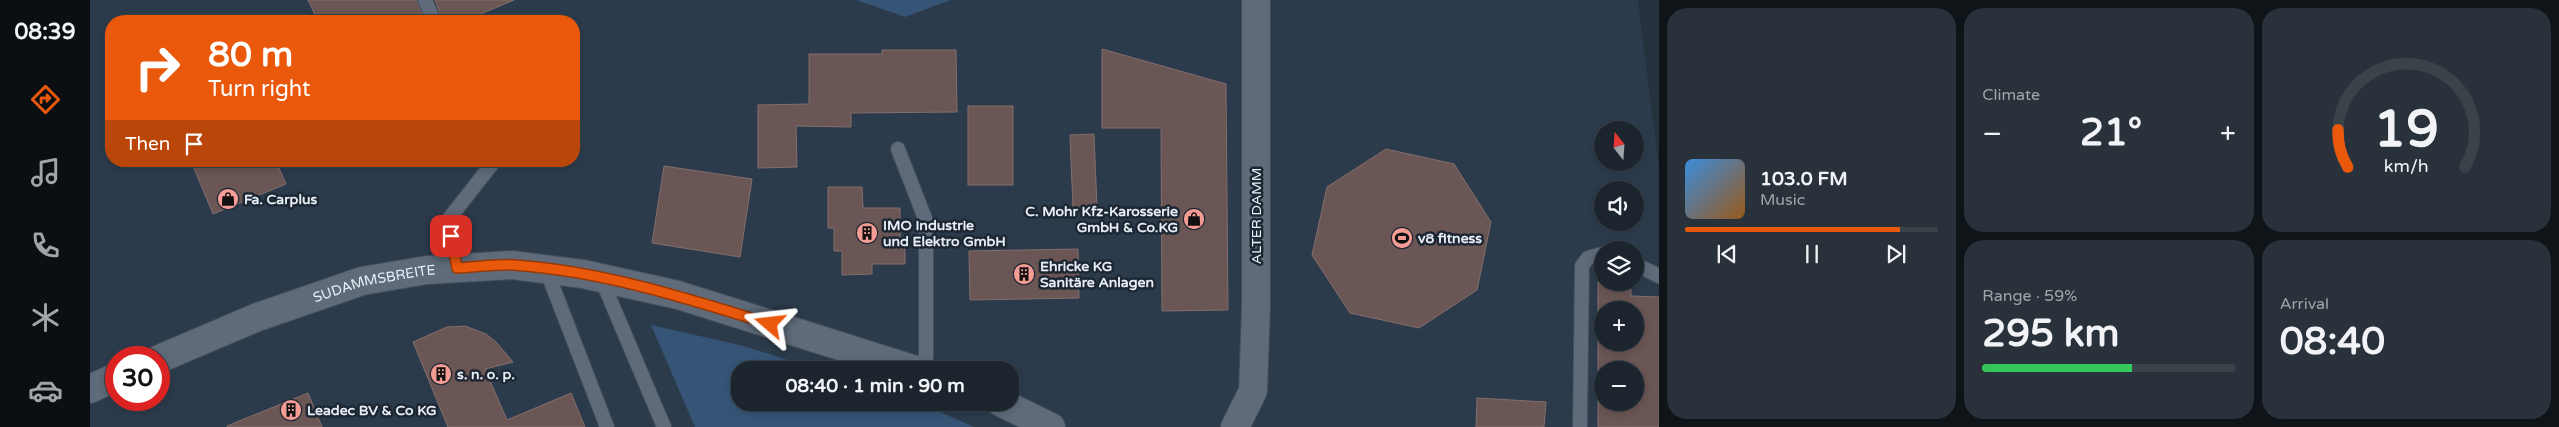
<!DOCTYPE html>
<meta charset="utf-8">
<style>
:root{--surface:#1c252e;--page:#29313a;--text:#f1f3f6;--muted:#a0a5aa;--line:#3a424a;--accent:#ea580c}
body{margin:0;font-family:"Varela Round",sans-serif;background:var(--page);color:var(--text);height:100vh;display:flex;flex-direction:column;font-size:19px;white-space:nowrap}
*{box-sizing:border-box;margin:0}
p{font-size:16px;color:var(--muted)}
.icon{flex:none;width:28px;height:28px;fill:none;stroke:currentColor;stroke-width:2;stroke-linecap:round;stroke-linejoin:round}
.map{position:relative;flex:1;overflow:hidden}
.panel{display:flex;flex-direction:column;gap:8px;padding:8px;background:#0f1419;width:900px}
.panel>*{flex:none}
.guide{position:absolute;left:15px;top:15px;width:475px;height:152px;border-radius:20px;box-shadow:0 2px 8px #0003,0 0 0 1px var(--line);background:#ea580c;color:#fff;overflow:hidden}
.needle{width:32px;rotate:343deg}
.tools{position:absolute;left:1504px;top:121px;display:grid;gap:10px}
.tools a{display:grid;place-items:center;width:50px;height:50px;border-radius:50%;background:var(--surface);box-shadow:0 2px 8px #0003,0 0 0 1px var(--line);font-size:25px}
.speed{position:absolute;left:15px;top:346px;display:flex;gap:10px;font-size:25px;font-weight:700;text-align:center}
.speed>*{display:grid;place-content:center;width:65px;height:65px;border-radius:50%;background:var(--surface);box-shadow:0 2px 8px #0003,0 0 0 1px var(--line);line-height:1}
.speed .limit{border:8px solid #d22;background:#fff;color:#111}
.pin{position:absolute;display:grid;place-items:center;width:42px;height:42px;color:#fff;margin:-21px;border-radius:10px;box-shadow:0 2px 8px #0006}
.me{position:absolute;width:55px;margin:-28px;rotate:287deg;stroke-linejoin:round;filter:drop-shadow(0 0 4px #0008)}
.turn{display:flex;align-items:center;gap:18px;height:105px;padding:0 20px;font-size:22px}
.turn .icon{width:65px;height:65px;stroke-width:2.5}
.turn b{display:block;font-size:35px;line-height:42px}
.then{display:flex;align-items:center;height:48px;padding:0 20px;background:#0003;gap:10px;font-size:19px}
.big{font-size:38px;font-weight:800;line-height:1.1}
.panel .tile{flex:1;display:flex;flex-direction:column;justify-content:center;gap:8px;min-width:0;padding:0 18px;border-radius:20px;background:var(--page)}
.panel .dial{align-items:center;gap:0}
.dial svg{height:130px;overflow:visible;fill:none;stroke:var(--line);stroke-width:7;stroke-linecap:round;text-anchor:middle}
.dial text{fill:var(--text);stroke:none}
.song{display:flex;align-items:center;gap:15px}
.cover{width:60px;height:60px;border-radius:8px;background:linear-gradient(135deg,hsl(210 70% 55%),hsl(30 70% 35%))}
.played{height:5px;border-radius:2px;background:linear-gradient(90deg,var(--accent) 85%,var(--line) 85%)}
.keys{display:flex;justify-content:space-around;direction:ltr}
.heat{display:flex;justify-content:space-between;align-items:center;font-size:28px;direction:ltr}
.charge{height:8px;border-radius:4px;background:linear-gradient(90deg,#34c759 59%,var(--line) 0)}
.panel .tiles{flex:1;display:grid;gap:8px;grid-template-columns:repeat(3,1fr)}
.tile:first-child{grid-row:span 2}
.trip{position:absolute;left:641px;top:361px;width:288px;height:50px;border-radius:20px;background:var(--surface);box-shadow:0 2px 8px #0003,0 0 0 1px var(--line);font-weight:800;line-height:50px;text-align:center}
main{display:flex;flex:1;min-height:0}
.menu{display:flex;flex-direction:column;width:90px;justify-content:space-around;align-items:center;background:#0b0f12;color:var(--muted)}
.menu .icon{width:35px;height:35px}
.menu .selected{color:var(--accent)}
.menu b{font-size:22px;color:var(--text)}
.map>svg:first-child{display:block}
</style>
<main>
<nav class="menu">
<b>08:39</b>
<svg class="icon selected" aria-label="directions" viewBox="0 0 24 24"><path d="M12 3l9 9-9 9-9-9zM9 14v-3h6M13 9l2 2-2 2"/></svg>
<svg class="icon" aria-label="music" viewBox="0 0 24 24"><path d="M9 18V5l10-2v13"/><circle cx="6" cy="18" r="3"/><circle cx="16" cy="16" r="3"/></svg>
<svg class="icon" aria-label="phone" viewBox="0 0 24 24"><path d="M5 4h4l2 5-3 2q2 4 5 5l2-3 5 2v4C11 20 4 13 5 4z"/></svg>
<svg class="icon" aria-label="climate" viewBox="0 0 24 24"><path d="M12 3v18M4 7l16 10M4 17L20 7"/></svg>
<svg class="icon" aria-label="car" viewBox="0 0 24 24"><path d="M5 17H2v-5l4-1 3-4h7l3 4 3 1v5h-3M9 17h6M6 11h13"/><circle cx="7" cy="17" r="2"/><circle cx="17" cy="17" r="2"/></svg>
</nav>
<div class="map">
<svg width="1569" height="427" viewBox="0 0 1569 427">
<rect width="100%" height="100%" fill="#26313e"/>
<!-- built -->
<path fill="#2c3b4c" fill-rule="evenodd" d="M 0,0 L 766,0 L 815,17 L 861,0 L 1548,0 L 1569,168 L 1569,427 L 0,427 ZM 21,21 L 484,21 L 484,161 L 21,161 ZM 1512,130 L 1545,130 L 1545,162 L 1512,162 ZM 1512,190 L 1545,190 L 1545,222 L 1512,222 ZM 1512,250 L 1545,250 L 1545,282 L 1512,282 ZM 1512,310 L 1545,310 L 1545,342 L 1512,342 ZM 26,358 L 69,358 L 69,400 L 26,400 ZM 650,370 L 920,370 L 920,402 L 650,402 ZM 1512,370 L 1545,370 L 1545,402 L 1512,402 Z"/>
<!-- green -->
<g fill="#365576">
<polygon points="766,0 861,0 815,17"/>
<polygon points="561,325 654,346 729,370 650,370 650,402 830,403 884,427 605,427"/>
</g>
<!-- building -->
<g fill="#6a5654" stroke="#836e6c" fill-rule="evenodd">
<polygon points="218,0 326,0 335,21 228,21"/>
<polygon points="345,0 424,0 374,21 353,21"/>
<polygon points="1012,49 1136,84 1138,310 1072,311 1071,128 1012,128"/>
<polygon points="792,50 866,50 867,112 761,113 761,127 706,126 707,167 668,168 668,105 719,104 719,54 792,54"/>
<rect x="878" y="106" width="45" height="79"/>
<polygon points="1004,134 1007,208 983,209 980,135"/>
<polygon points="1296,149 1364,164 1401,222 1387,290 1329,328 1260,313 1222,255 1237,187"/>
<polygon points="101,161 186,161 196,184 123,214"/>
<polygon points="574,166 662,179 650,257 562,243"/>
<polygon points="738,187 772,187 773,208 810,208 810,238 815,238 815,264 782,264 782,274 752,275 752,251 744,251 744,228 738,228"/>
<polygon points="988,249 989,298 880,300 879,251"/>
<path d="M 1508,282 L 1541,282 L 1541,296 L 1569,297 L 1569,427 L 1508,427 ZM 1512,310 L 1545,310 L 1545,342 L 1512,342 ZM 1512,370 L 1545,370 L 1545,402 L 1512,402 Z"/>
<polygon points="375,326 396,334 406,342 423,362 395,369 417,420 481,393 495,427 358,427 323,342 357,327"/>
<polygon points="218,393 232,427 137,427 137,426"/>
<polygon points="1387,398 1456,402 1454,427 1386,427"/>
</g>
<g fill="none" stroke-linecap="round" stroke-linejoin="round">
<!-- service casing -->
<g stroke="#434c56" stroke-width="16">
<g id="service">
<polyline points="335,0 344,21"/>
<polyline points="808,149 836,221 836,370"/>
<polyline points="1545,264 1569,276"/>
<polyline points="367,268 358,220 402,164 401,161"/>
<polyline points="456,269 517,427"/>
<polyline points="511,278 574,427"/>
<polyline points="1490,427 1492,266 1498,258 1512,254"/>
</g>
</g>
<!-- minor casing -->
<g stroke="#434c56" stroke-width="30">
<g id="minor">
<path id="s1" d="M 69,359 L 165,318 L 272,281 L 337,270 L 422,265 L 493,274 L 588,295 L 826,370"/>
<polyline points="0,389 26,377"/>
<polyline points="910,402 961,427"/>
<polyline points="1145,427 1163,391 1166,307 1166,0"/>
</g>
</g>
<!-- service -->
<use href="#service" stroke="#5f6b7a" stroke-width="14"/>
<!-- minor -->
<use href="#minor" stroke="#5f6b7a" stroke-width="28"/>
</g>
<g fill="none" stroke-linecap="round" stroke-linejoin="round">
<!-- route casing -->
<g stroke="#983908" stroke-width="12">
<path id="route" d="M 361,236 L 367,268 C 386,267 406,264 424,265 C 512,271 596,298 680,324"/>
</g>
<!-- route -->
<use href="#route" stroke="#ea580c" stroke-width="9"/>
</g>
<!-- icons -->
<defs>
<g id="shop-disc" transform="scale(1.125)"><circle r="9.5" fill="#f59c95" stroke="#1c2733"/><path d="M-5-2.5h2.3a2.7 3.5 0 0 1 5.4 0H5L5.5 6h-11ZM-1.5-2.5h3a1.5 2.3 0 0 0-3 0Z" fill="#111"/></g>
<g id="building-disc" transform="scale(1.125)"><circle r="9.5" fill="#f59c95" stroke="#1c2733"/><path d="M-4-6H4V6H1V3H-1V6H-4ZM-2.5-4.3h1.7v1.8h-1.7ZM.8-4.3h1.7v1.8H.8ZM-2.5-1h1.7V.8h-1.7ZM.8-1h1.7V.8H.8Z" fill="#111"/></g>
<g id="stadium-disc" transform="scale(1.125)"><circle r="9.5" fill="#f59c95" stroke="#1c2733"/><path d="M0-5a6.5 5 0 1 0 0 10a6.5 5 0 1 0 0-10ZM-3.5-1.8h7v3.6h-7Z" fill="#111"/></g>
</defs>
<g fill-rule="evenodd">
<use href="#shop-disc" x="138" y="199"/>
<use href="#shop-disc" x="1104" y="219"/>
<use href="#building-disc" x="777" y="233"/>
<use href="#stadium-disc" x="1312" y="238"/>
<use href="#building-disc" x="934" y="274"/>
<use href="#building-disc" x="351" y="374"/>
<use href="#building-disc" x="201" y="410"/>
</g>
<g text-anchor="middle" stroke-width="5" stroke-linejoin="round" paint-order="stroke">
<!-- poi labels -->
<g font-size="14" font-weight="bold" fill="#e7eef6" stroke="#1c2733" text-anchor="start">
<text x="154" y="204">Fa. Carplus</text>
<text x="1088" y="216" text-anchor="end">C. Mohr Kfz-Karosserie<tspan x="1088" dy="16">GmbH &amp; Co.KG</tspan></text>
<text x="793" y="230">IMO Industrie<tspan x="793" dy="16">und Elektro GmbH</tspan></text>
<text x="1328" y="243">v8 fitness</text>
<text x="950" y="271">Ehricke KG<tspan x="950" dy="16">Sanitäre Anlagen</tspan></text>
<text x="367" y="379">s. n. o. p.</text>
<text x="217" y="415">Leadec BV &amp; Co KG</text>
</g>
<!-- street labels -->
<g font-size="14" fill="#e7eef6" stroke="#1c2733">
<text transform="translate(1166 216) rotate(-90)" y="5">ALTER DAMM</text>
<text dy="5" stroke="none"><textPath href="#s1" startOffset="229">SUDAMMSBREITE</textPath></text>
</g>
</g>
</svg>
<div class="tools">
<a><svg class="needle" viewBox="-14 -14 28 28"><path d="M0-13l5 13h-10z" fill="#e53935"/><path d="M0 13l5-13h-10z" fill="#a0a5aa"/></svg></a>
<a><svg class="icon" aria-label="sound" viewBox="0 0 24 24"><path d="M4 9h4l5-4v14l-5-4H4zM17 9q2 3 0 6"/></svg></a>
<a><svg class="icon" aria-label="layers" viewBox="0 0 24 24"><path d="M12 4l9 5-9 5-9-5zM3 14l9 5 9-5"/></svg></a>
<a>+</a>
<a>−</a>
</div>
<div class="speed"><div class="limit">30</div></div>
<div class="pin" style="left:361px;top:236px;background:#d93025"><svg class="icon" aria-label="arrive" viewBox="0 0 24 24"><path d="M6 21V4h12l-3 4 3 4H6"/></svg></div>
<svg class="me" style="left:680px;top:324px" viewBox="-20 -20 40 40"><path d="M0-17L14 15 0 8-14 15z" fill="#ea580c" stroke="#fff" stroke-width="4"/></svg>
<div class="trip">08:40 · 1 min · 90 m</div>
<div class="guide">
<div class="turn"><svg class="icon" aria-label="right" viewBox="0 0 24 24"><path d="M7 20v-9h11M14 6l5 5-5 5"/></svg><div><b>80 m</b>Turn right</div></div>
<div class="then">Then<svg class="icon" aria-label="arrive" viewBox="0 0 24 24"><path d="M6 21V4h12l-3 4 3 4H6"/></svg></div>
</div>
</div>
<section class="panel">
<div class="tiles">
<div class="tile">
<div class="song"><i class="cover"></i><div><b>103.0 FM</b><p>Music</p></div></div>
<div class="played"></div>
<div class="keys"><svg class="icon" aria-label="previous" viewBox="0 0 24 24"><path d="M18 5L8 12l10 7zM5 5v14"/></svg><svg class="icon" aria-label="pause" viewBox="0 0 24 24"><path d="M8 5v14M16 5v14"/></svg><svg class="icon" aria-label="next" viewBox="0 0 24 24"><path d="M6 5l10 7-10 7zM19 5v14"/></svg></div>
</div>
<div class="tile"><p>Climate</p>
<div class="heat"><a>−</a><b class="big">21°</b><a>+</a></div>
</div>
<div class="tile dial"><svg viewBox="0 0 100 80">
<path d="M14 69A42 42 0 1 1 86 69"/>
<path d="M14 69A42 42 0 0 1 8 46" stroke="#ea580c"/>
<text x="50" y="56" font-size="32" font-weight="700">19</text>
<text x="50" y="72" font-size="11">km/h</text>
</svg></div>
<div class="tile"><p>Range · 59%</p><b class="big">295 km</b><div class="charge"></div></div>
<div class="tile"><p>Arrival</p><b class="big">08:40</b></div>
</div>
</section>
</main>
